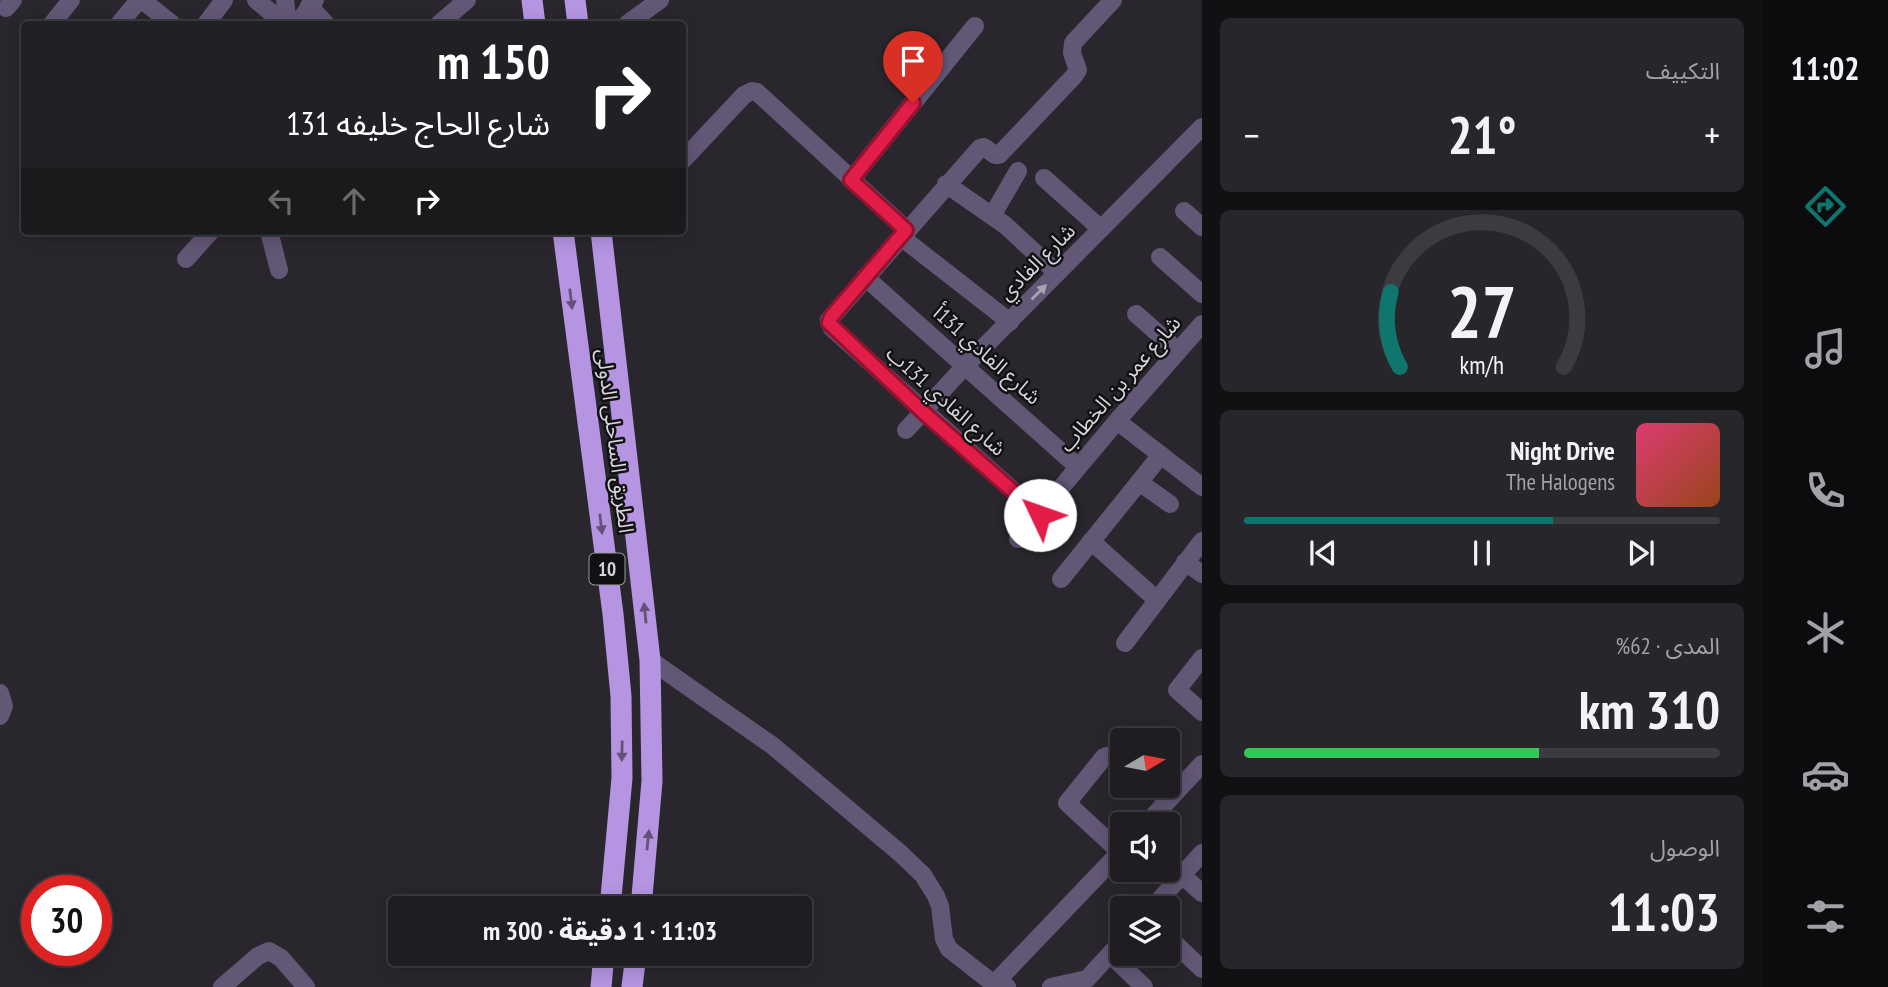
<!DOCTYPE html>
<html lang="ar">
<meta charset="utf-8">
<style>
:root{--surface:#1f1d22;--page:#27262a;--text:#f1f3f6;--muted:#a1a2a5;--line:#3c3b40;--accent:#0f766e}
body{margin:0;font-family:"PT Sans Narrow","Noto Sans Arabic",sans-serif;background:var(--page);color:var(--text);direction:rtl;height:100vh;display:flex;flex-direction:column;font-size:26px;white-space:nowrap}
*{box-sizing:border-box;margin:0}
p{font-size:23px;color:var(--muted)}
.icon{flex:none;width:38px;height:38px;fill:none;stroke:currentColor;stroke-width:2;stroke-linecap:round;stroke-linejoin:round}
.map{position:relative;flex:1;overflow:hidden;direction:ltr}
.drawer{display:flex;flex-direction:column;gap:18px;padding:18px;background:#111013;width:560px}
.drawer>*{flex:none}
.hud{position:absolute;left:21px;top:21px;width:665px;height:214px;border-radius:7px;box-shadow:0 4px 18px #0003,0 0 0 2px var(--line);direction:rtl;background:#202124;color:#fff;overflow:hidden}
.needle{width:46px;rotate:80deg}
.fabs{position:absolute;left:1110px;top:728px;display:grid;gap:14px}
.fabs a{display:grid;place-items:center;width:70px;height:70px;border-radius:7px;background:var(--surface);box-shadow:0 4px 18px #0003,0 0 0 2px var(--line);font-size:35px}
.speed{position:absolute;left:21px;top:875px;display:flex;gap:14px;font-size:35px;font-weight:700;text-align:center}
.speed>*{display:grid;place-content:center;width:91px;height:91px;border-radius:50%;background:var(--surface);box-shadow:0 4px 18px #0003,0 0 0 2px var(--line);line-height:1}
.speed .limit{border:10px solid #d22;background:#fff;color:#111}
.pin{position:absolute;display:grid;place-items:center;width:60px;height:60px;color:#fff;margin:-72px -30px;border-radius:50% 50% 50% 0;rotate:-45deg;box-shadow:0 0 7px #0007}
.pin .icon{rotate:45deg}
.me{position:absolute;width:77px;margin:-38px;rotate:312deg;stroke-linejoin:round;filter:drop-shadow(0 0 5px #0008)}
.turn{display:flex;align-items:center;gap:24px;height:147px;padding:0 21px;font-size:32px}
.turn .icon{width:91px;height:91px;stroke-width:2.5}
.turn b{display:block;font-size:49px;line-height:60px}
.lanes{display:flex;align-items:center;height:66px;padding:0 21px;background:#0003;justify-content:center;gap:35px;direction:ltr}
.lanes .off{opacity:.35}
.big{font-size:52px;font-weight:800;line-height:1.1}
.drawer .widget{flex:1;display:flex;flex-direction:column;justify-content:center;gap:10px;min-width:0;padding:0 24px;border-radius:10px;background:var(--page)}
.drawer .dial{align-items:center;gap:0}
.dial svg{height:182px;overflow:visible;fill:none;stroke:var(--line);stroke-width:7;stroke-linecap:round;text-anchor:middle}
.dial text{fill:var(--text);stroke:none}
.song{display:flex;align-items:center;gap:21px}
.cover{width:84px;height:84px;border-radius:10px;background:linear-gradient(135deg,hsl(340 70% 55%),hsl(20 70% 35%))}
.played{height:7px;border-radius:4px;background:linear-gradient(90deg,var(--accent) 65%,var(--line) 65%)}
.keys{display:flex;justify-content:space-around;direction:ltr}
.heat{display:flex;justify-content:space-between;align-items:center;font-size:38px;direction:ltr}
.charge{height:10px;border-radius:5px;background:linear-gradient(90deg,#34c759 62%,var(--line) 0)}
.trip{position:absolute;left:388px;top:896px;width:424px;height:70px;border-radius:7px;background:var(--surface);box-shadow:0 4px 18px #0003,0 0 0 2px var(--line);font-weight:800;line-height:70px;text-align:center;direction:rtl}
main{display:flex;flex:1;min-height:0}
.menu{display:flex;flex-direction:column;width:126px;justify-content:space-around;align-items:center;background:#0c0c0e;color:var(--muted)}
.menu .icon{width:49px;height:49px}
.menu .selected{color:var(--accent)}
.menu b{font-size:32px;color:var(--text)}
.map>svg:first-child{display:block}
</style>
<main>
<nav class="menu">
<b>11:02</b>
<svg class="icon selected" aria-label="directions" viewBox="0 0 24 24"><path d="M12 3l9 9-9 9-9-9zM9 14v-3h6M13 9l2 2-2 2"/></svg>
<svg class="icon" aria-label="music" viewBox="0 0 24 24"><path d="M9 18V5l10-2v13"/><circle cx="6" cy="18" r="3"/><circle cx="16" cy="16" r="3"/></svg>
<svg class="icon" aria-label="phone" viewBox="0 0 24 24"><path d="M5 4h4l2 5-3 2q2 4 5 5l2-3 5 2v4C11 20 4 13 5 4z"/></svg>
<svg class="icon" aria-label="climate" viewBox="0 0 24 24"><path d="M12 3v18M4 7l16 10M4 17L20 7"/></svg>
<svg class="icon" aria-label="car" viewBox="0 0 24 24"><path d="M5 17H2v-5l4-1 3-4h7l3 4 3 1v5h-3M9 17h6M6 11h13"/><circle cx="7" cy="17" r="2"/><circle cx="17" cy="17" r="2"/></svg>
<svg class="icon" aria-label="filters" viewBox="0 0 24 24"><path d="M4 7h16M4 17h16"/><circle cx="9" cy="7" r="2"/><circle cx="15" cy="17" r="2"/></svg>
</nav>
<section class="drawer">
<div class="widget"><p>التكييف</p>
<div class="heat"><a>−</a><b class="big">21°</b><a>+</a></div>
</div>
<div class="widget dial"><svg viewBox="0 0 100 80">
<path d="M14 69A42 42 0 1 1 86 69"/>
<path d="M14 69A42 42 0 0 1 10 36" stroke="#0f766e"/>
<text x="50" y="56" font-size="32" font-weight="700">27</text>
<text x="50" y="72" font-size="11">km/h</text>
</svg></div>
<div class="widget">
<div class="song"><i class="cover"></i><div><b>Night Drive</b><p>The Halogens</p></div></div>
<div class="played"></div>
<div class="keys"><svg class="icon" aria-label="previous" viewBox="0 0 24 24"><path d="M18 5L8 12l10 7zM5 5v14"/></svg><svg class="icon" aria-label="pause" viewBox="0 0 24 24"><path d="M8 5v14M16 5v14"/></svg><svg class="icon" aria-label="next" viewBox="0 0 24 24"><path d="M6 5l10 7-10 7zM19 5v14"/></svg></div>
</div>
<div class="widget"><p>المدى · 62%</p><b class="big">310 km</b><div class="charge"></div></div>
<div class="widget"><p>الوصول</p><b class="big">11:03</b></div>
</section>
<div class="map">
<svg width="1202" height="987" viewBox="0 0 1202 987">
<rect width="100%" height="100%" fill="#29272d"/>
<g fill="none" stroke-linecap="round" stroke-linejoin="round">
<!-- minor -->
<g stroke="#635776" stroke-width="18">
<polyline points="142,0 172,24"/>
<polyline points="256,0 285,24"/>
<polyline points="285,0 288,24"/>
<polyline points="309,6 326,24"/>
<polyline points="6,8 13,0"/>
<polyline points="52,24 71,0"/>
<polyline points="119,24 139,0"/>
<polyline points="206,24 224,0"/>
<polyline points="297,24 315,0"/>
<polyline points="439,24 467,0"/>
<polyline points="627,24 660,0"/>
<polyline points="682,161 744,95 752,91 757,92 907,230"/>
<polyline points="1044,178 1101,229"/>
<polyline points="851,180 975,26"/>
<polyline points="946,184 1005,225 1057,273"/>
<polyline points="1184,211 1202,227"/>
<polyline points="992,216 1018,171"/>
<polyline points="269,231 279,270"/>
<polyline points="901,237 1010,322"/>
<polyline points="1160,257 1202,294"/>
<polyline points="186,259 211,231"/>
<polyline points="865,277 1078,467"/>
<polyline points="1136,314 1178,351"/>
<polyline points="1117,421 1202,487"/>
<polyline points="906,430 965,366 1202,127"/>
<polyline points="1139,482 1170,504"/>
<polyline points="1040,515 832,328 829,320 980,148 984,147 995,155 999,155 1074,76 1078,70 1072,53 1073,43 1113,0"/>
<polyline points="1018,539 1117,421 1202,324"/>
<polyline points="1091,541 1157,600"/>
<polyline points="1185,562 1202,574"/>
<polyline points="1061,579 1161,455"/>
<polyline points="1125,643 1202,541"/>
<polyline points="1202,658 1177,690 1202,712"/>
<polyline points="650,660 773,746 900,853 923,875 936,896 940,906 944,939 949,949 994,984 1007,987"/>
<polyline points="0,693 4,706 0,716"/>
<polyline points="1150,786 1169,800"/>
<polyline points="1146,824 1202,764"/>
<polyline points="1120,852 1067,803 1104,757 1110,755 1122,764"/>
<polyline points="1182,875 1202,893"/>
<polyline points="1152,908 1202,853"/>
<polyline points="1167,936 1202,969"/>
<polyline points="1110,954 1144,987"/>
<polyline points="994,984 1122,850"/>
<polyline points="222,987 258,956 269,951 281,958 306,987"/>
<polyline points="1051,987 1087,979 1122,941"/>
</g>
<!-- highway -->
<g stroke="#b595e2" stroke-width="21">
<polyline points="532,0 535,24"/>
<polyline points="575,0 578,24"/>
<polyline points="563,231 613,614 621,696 622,778 610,908"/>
<polyline points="601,231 650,660 652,781 641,908"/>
<polyline points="601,987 604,954"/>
<polyline points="632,987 636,954"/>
</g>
</g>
<!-- one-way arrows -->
<defs><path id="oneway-solid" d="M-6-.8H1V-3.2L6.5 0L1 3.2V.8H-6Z" transform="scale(1.75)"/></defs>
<use fill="#a8a3b1" href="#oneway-solid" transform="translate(1039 292) rotate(-45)"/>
<g fill="#63527a">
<use href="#oneway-solid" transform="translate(571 299) rotate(83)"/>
<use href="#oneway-solid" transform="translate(601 524) rotate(83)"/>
<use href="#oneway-solid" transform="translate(645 613) rotate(-96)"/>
<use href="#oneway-solid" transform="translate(622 751) rotate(91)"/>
<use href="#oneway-solid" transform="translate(648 840) rotate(-84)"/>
</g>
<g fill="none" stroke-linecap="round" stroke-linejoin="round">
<!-- route casing -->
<g stroke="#92132f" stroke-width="18">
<polyline id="route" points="913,103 851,180 906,230 831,317 829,323 923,412 1040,515"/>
</g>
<!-- route -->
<use href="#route" stroke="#e11d48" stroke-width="12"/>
</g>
<g text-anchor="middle" stroke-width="5" stroke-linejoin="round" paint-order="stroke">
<!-- shield labels -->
<rect fill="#111013" stroke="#9b9a9e" stroke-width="2" x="589.5" y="553.5" width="35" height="31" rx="5"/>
<g font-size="19" font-weight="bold" fill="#d6d5d9">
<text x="607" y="576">10</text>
</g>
<!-- street labels -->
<g font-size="21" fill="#d6d5d9" stroke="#111013">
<text transform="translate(1037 262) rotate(-45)" y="7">شارع الفادي</text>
<text transform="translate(987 355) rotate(42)" y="7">شارع الفادي 131أ</text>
<text transform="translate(1120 384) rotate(-49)" y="7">شارع عمر بن الخطاب</text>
<text transform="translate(946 401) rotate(42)" y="7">شارع الفادي 131ب</text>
<text transform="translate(615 441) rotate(83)" y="7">الطريق الساحلى الدولى</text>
</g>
</g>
</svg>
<div class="fabs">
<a><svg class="needle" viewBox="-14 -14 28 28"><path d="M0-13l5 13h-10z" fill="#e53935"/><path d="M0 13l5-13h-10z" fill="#a1a2a5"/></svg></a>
<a><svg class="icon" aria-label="sound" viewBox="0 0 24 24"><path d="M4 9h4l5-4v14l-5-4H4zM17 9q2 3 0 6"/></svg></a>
<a><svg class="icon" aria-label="layers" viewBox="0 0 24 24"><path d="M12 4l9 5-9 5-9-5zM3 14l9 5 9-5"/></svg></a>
</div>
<div class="speed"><div class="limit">30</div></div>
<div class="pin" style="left:913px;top:103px;background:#d93025"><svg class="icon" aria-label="arrive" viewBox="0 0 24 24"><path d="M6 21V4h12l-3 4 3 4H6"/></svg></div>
<svg class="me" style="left:1040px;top:515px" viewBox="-20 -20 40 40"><circle r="19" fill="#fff"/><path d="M0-13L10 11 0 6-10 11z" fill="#e11d48"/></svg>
<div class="trip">11:03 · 1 دقيقة · 300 m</div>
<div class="hud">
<div class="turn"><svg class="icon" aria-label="right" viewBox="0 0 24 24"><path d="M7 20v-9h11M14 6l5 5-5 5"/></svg><div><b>150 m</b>شارع الحاج خليفه 131</div></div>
<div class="lanes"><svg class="icon off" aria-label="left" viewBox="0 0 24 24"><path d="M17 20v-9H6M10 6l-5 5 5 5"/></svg><svg class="icon off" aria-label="ahead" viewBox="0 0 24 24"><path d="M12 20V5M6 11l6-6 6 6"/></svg><svg class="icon" aria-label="right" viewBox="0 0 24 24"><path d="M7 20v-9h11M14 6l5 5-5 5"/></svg></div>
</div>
</div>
</main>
